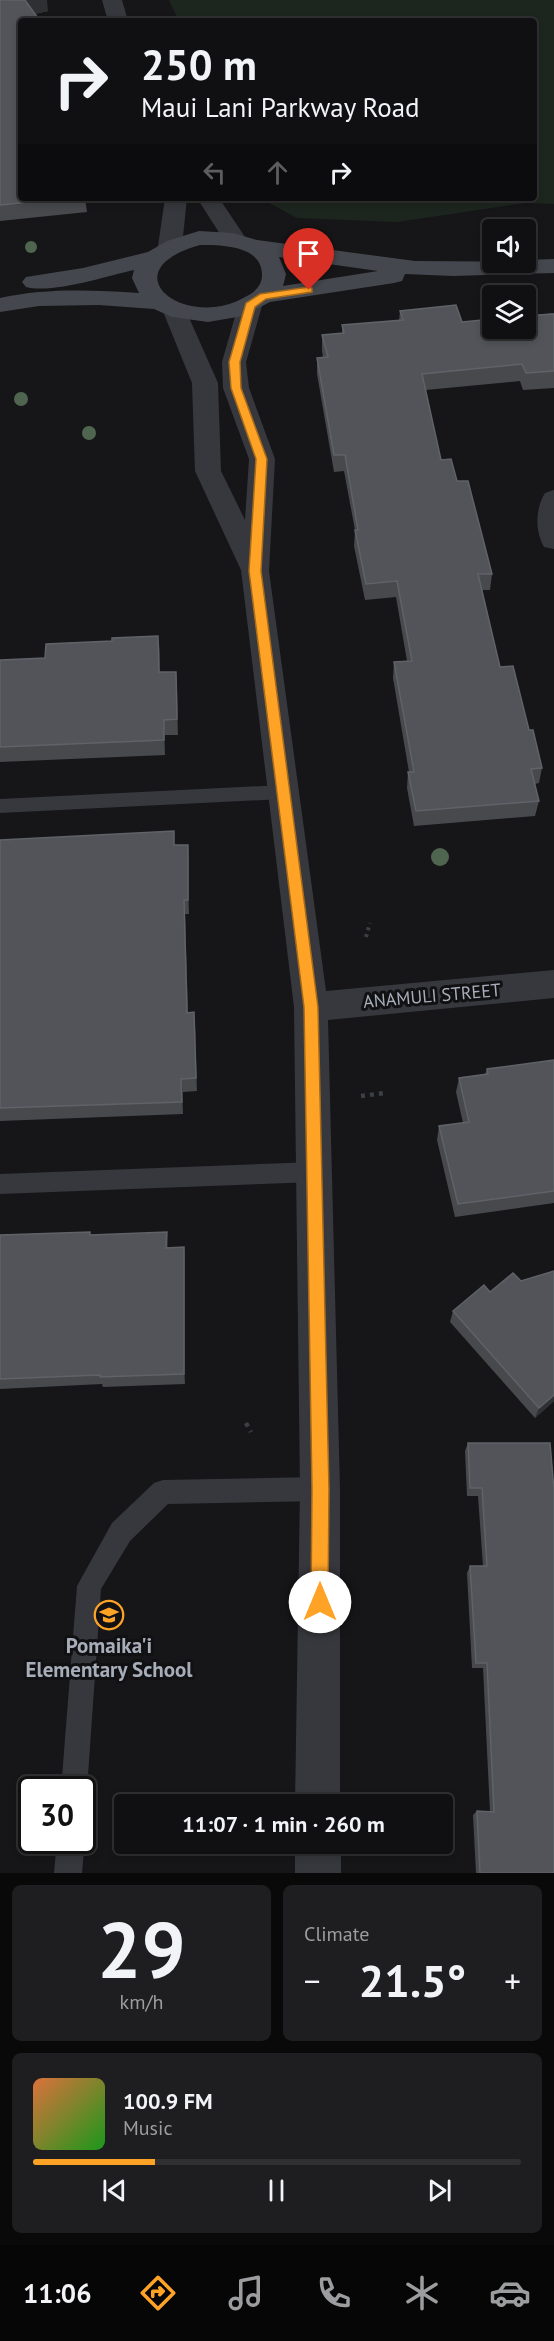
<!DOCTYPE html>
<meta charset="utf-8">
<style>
:root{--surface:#101012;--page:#1e1e20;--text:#f1f3f6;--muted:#9c9d9f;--line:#303032;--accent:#ffa327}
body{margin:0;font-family:"PT Sans",sans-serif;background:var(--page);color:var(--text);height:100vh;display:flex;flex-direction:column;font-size:22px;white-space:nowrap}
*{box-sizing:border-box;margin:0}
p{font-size:20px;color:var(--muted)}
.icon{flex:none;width:33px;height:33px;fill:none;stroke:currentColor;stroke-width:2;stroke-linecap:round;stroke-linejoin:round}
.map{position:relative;height:1873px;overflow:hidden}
.panel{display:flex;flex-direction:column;gap:12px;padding:12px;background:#09090a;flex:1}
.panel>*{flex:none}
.guide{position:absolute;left:18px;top:18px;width:519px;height:183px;border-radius:6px;box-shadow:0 3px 9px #0003,0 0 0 2px var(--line);background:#101012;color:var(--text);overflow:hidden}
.controls{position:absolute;left:482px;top:219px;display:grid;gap:12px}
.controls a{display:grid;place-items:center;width:54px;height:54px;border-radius:6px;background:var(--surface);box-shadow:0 3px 9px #0003,0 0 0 2px var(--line);font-size:30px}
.speed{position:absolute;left:18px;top:1776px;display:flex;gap:12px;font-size:30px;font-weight:700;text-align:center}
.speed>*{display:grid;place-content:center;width:78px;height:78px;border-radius:50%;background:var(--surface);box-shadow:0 3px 9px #0003,0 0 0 2px var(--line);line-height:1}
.speed .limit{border:3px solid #111;border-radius:9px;background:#fff;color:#111}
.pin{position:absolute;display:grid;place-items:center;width:51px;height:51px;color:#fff;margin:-62px -26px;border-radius:50% 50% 50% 0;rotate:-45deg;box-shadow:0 0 6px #0007}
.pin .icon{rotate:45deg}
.me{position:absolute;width:66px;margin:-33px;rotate:0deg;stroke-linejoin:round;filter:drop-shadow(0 0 4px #0008)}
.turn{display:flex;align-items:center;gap:21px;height:126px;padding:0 24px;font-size:27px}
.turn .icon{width:78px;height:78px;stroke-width:2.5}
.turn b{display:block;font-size:42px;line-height:51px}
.lanes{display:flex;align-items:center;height:57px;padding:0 24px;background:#0003;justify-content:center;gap:30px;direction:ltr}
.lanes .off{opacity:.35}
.big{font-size:45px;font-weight:700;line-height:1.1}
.panel .widget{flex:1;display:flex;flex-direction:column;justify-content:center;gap:9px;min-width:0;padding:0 21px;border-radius:9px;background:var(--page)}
.panel .dial{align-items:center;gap:0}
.dial b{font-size:78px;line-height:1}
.song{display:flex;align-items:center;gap:18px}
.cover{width:72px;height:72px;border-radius:9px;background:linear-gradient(135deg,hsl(20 70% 55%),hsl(120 70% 35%))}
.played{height:6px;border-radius:3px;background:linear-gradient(90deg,var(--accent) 25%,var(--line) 25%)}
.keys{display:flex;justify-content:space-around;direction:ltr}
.heat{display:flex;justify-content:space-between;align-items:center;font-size:33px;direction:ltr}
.panel .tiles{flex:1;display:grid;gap:12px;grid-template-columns:1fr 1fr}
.widget:last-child{grid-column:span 2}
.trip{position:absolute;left:114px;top:1794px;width:339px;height:60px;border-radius:6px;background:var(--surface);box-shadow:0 3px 9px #0003,0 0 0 2px var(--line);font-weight:700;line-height:60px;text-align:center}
.menu{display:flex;height:96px;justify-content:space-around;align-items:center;background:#060607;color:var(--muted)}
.menu .icon{width:42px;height:42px}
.menu .active{color:var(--accent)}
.menu b{font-size:27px;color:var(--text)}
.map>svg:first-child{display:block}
</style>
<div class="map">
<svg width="554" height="1873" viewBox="0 0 554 1873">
<rect width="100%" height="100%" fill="#161618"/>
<!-- green -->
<polygon fill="#1d261e" points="169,0 554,0 554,204 525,203 397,222 297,218 260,198 534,198 534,21 179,21"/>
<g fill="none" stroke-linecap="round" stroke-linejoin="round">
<!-- path-far1 -->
<polyline stroke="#3c3f44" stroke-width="4" stroke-dasharray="3 4" stroke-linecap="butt" points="366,937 370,923"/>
<!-- path -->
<g stroke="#3c3f44" stroke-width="4.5" stroke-dasharray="4 5" stroke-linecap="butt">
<polyline points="361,1096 385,1093"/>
<polyline points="246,1423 251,1432"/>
</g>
<!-- service -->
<g fill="#36383d" fill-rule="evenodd">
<polygon points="283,785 289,787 292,792 289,797 283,799 0,813 0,799"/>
<polygon points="315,1162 323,1165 326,1172 323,1179 315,1182 0,1194 0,1174"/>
<polygon points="320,1477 329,1480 332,1489 329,1498 320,1501 168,1504 130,1541 101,1589 87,1790 82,1800 82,1790 61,1790 77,1586 112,1523 154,1483 163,1480"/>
<polygon points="82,1835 85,1840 82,1873 54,1873 57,1840 82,1840"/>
</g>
<!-- minor -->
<g fill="#36383d" fill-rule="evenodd">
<polygon points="102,0 122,0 128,21 108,21"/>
<polygon points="165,198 187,198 182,246 178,251 170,253 162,251 158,246"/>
<polygon points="197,198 219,198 247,240 243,245 235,247 227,245"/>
<polygon points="250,299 258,301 262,306 246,362 249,388 275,459 269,571 326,991 554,970 554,998 328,1020 340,1489 340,1804 295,1804 300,1489 294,1007 241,570 195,471 192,383 162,309 165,304 174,302 183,304 218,383 221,471 245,520 249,459 223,388 222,362 238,306 242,301"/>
<path d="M 554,490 L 554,549 L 544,547 C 535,531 535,509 545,493 Z"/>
<rect x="295" y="1844" width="46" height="29"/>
</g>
<!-- secondary -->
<path fill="#44474d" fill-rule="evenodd" d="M 199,231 L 233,233 L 257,240 L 415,261 L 525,262 L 525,260 L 554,259 L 554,273 L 453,276 L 405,274 L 402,281 L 394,283 L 270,302 L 243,316 L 208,322 L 172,317 L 154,309 L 99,305 L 39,306 L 0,312 L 0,298 C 46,288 92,290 139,293 L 132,278 L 134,270 C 107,276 52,294 26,287 L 22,282 L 26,277 L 83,268 L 148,252 L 167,241 ZM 200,245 C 221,245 262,245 262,275 C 262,285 255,292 247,296 C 186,333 107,271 200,245 ZM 279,257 L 378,271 L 283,286 L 286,274 Z"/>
</g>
<!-- trees -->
<g fill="#4f654f">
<circle cx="31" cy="247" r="6"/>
<circle cx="21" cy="399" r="7"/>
<circle cx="89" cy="433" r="7"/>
<circle cx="440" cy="857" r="9"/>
</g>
<!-- wall -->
<g fill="#47494d">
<polygon points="0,0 48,11 35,14 21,198 85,198 87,212 0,221"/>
<polygon points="400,311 462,322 554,313 554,388 523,390 520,381 426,390 441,460 457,481 492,574 490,590 482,590 500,667 529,730 542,768 539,783 535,784 539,801 535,816 414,826 407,788 408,772 409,772 393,678 394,662 407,661 396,597 365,600 354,546 355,530 344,471 334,472 317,374 317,358 323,357 322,351 322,335 342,333 342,325 399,321"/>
<polygon points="158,636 160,672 176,672 177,687 178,735 165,735 165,755 0,762 0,660 45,658 112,641"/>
<polygon points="0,840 175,845 189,859 189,914 185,914 188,1013 195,1025 197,1091 183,1092 183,1114 0,1121"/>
<polygon points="554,1060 554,1203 455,1217 437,1140 439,1126 463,1123 456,1092 459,1078 485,1074 487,1069"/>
<polygon points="90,1232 90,1235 168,1243 168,1248 184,1247 185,1258 185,1384 103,1387 102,1384 0,1389 0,1235"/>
<polygon points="554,1271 554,1401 535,1418 450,1322 453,1311 490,1292"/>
<polygon points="468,1443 550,1443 554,1873 476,1873 473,1815 477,1811 490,1812 483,1668 472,1668 467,1573 470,1566 483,1566 478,1496 467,1496 465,1451"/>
</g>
<!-- shaded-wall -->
<g fill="#2f3033">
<polygon points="25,0 47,0 48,11 27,16"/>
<polygon points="158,636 160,651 160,687 159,672"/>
<polygon points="176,672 177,687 178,735 177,719"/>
<polygon points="164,720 165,735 165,755 164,740"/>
<polygon points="188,845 189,859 189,914 188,900"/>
<polygon points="184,900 185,914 188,1026 187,1013"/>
<polygon points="194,1012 195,1025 197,1091 196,1078"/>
<polygon points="181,1079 183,1092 183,1114 182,1102"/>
<polygon points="167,1232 168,1243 168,1259 166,1248"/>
<polygon points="184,1247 185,1258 185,1384 184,1374"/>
<polygon points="554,1395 554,1401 535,1418 539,1408"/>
</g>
<!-- building -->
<g fill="#525459" stroke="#5f6268" stroke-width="1.5">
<polygon points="0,0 26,0 25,0 40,21 21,21 21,198 67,198 0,205"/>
<polygon points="456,305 462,322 492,319 492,328 525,328 525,316 554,314 554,371 526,373 522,364 422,374 441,460 451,459 457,481 468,481 492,574 478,574 500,667 513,666 529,730 533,730 542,768 531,769 539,801 416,811 408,772 414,772 394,662 412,661 397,581 366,584 355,530 358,530 345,455 334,455 317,358 328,357 322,335 344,333 342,325 403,320 400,311"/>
<polygon points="158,636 159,672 176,672 177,719 164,720 164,740 0,747 0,660 45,658 46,644 112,641 112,638"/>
<polygon points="174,831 174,845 188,845 188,900 184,900 187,1013 194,1012 196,1078 181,1079 182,1102 0,1108 0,840"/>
<polygon points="554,1060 554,1191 458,1204 439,1126 469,1122 459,1078 488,1074 487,1069"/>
<polygon points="90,1232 90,1235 167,1232 166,1248 184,1247 184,1374 100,1377 100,1375 0,1379 0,1235"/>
<polygon points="554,1271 554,1395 539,1408 453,1311 484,1285 490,1292 513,1273 521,1281"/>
<polygon points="468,1443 550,1443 554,1490 554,1873 480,1873 477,1811 494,1812 487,1663 476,1663 470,1566 487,1566 482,1488 470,1488"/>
</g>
<!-- route -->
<polygon fill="#ffa327" stroke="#a66a19" stroke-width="1.5" points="309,287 312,288 312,292 266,299 255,307 240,362 241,388 267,459 261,571 318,1007 329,1489 328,1602 326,1608 320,1610 313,1608 311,1602 312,1489 304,1007 249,571 256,459 231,388 229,362 246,303 260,294"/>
<!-- icons -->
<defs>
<g id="school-ring" transform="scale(1.5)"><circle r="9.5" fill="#111113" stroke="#ffa327" stroke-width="1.5"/><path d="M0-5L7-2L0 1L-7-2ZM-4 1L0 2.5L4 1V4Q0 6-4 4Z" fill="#ffa327"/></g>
</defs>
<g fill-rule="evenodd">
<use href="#school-ring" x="109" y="1615"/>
</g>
<g text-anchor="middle" stroke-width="6" stroke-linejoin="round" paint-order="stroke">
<!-- street labels -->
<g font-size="18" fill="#a7aeb9" stroke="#111113">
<text transform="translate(432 996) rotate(-5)" y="6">ANAMULI STREET</text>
</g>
<!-- near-poi labels -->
<g font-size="21" font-weight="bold" fill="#a7aeb9" stroke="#111113">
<text x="109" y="1653">Pomaika'i<tspan x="109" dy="24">Elementary School</tspan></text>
</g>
</g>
</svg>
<div class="controls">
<a><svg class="icon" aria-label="sound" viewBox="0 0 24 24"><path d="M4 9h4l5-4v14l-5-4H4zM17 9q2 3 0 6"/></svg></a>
<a><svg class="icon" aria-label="layers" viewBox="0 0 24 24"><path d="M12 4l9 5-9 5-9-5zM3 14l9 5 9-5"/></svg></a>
</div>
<div class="speed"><div class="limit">30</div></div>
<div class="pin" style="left:309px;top:290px;background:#d93025"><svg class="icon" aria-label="arrive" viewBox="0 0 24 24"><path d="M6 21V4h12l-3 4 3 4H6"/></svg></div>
<svg class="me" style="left:320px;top:1602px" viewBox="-20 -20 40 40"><circle r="19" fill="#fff"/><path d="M0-13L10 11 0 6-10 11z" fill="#ffa327"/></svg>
<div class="trip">11:07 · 1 min · 260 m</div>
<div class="guide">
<div class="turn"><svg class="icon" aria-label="right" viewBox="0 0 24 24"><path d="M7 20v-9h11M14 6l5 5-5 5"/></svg><div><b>250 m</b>Maui Lani Parkway Road</div></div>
<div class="lanes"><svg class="icon off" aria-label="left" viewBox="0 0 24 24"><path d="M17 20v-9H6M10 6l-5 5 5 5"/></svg><svg class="icon off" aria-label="ahead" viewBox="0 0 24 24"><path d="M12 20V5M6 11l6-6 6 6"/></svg><svg class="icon" aria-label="right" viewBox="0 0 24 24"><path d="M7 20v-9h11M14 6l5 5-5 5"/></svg></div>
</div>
</div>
<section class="panel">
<div class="tiles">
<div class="widget dial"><b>29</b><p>km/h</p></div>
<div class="widget"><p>Climate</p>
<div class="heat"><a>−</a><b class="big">21.5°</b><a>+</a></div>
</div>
<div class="widget">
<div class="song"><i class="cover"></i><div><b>100.9 FM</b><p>Music</p></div></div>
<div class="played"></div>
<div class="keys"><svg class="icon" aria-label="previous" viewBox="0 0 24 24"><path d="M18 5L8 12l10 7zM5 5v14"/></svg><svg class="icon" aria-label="pause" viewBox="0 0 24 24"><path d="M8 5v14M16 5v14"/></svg><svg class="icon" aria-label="next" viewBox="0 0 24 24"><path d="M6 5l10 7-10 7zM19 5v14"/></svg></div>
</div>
</div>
</section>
<nav class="menu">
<b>11:06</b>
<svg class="icon active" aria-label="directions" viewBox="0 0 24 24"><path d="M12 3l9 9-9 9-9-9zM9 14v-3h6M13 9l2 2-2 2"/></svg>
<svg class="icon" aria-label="music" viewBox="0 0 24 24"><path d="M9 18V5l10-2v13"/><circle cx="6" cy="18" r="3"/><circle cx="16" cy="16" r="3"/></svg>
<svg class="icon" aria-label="phone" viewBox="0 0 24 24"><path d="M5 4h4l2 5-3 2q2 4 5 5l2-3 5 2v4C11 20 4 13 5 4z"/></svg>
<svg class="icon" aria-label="climate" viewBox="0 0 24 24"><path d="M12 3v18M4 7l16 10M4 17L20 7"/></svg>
<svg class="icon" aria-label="car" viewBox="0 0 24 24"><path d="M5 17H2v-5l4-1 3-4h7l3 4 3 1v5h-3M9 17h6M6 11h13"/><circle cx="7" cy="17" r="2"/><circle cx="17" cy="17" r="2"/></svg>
</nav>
